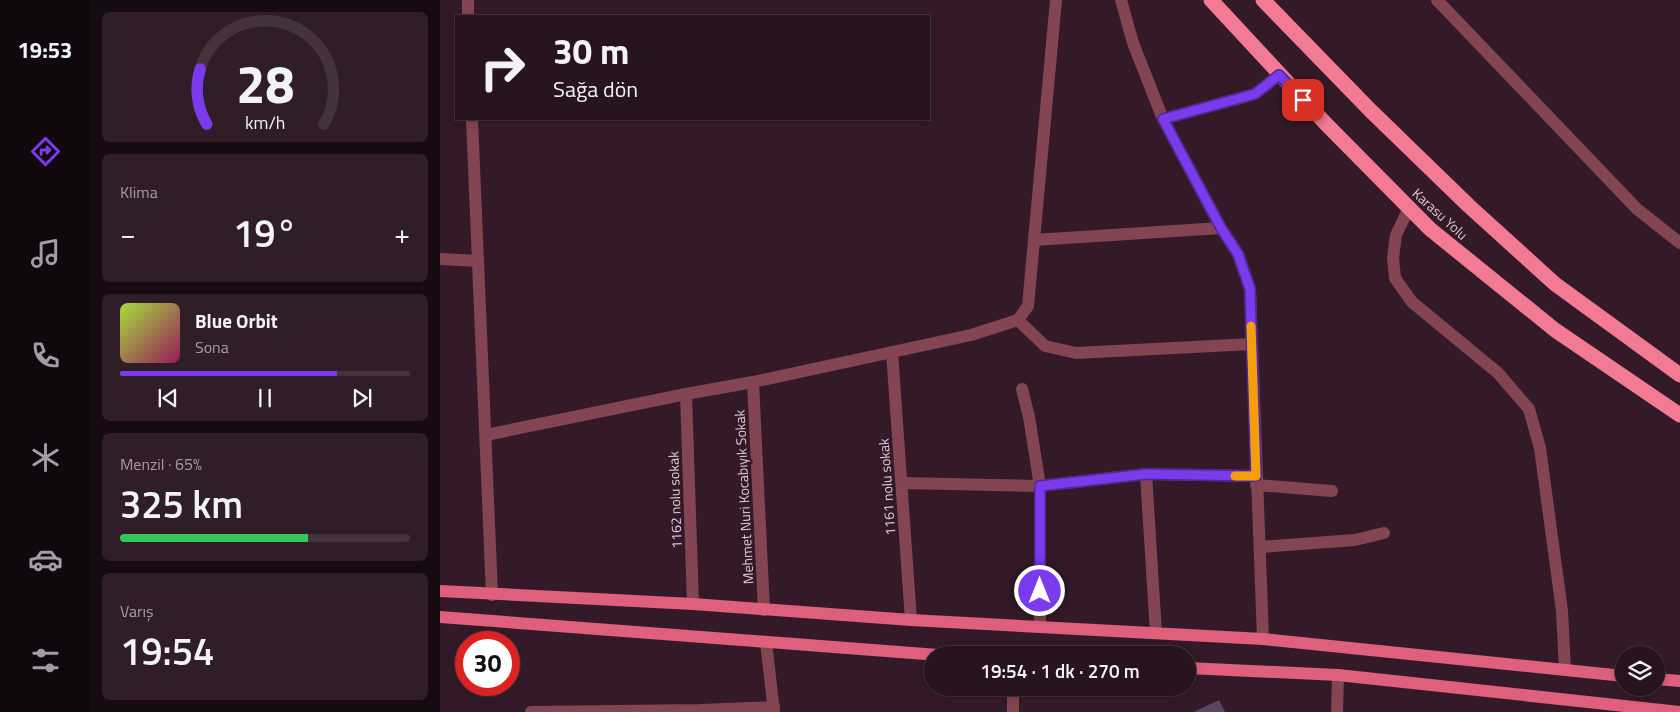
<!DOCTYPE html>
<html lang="tr">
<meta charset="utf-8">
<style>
:root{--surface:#27141f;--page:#2f1d28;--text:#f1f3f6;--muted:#a49ea4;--line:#43333d;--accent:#7c3aed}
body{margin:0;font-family:"Titillium Web",sans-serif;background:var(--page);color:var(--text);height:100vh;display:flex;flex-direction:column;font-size:19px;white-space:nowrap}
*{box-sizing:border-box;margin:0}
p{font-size:16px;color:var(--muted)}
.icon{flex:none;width:28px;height:28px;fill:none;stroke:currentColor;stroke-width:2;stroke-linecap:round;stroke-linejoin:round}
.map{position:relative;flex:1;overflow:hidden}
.details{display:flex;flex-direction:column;gap:12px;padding:12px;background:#150b11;width:350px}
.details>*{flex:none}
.banner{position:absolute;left:15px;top:15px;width:475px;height:105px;border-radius:0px;box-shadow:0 2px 8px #0003,0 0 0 1px var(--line);background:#27141f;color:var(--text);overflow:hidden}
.tools{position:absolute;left:1175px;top:646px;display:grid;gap:10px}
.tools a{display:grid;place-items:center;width:50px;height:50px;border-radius:50%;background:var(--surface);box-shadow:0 2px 8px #0003,0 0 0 1px var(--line);font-size:25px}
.speed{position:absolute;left:15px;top:631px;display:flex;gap:10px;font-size:25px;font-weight:700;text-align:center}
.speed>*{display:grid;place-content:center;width:65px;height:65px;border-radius:50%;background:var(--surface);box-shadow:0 2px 8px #0003,0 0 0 1px var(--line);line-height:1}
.speed .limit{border:8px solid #d22;background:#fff;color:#111}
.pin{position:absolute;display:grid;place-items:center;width:42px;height:42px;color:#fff;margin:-21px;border-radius:10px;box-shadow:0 2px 8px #0006}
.me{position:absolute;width:55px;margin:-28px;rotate:0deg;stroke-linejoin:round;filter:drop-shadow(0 0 4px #0008)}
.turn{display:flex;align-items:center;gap:18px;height:105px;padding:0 15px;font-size:22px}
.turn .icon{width:65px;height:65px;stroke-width:2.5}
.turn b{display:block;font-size:35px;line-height:42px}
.big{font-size:38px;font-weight:600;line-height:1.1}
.details .widget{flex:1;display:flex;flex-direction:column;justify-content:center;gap:8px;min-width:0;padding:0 18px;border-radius:8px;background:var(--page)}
.details .dial{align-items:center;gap:0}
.dial svg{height:130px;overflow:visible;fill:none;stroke:var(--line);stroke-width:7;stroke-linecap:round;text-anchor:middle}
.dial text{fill:var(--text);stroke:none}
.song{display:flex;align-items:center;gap:15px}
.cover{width:60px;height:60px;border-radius:8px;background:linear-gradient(135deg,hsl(80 70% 55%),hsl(330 70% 35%))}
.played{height:5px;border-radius:2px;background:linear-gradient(90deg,var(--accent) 75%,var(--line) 75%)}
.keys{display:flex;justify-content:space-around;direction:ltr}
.heat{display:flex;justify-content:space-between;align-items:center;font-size:28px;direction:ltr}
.charge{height:8px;border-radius:4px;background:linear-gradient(90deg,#34c759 65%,var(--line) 0)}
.trip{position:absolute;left:484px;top:646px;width:272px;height:50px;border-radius:25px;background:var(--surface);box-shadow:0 2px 8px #0003,0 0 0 1px var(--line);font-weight:600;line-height:50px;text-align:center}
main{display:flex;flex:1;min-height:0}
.tab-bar{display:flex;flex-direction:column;width:90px;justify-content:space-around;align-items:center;background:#10080c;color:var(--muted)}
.tab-bar .icon{width:35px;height:35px}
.tab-bar .active{color:var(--accent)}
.tab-bar b{font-size:22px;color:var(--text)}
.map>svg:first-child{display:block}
</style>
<main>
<nav class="tab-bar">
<b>19:53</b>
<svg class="icon active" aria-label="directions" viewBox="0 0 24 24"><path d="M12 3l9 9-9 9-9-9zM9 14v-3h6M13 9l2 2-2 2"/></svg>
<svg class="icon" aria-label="music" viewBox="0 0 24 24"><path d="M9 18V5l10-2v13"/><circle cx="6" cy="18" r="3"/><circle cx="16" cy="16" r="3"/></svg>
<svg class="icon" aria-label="phone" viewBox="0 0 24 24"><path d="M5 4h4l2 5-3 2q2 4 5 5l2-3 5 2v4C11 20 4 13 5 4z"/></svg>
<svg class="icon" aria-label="climate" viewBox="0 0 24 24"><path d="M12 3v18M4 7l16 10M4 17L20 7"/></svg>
<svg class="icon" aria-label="car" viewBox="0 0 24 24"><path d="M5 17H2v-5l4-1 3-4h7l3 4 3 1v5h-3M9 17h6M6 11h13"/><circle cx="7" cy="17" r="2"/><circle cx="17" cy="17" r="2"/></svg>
<svg class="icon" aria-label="filters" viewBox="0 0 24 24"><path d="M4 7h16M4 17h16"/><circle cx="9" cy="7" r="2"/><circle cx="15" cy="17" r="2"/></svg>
</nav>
<section class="details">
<div class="widget dial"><svg viewBox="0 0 100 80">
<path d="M14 69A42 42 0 1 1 86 69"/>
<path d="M14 69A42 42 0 0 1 10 35" stroke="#7c3aed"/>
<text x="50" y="56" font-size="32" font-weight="700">28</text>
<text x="50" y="72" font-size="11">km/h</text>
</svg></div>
<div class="widget"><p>Klima</p>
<div class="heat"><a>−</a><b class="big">19°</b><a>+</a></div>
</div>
<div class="widget">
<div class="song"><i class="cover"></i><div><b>Blue Orbit</b><p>Sona</p></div></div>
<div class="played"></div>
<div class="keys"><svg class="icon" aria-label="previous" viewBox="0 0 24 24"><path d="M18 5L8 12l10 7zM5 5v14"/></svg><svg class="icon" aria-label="pause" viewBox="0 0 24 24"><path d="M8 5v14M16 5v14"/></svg><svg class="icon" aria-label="next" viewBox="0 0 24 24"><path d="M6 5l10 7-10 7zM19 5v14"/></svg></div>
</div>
<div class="widget"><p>Menzil · 65%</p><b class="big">325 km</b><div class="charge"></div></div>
<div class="widget"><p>Varış</p><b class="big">19:54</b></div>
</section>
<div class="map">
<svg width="1240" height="712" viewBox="0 0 1240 712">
<rect width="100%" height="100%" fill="#341a29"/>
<!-- building -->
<polygon fill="#5b475d" points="779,700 785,712 754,712"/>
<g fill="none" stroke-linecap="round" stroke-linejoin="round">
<!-- minor -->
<g stroke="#824551" stroke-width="12">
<polyline points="28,0 28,16"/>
<polyline points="681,0 693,43 723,119 781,228 798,254 810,289 823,639"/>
<polyline points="997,0 1197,209 1240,243"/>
<polyline points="32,119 52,595"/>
<polyline points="723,119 815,94 839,75"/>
<polyline points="969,208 956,235 953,258 955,278 972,302 1058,373 1089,409 1100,448 1122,611 1125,669"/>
<polyline points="594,240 781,228"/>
<polyline points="0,259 38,261"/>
<polyline points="578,320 605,346 636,353 812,344"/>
<polyline points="452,352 471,620"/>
<polyline points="313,382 324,610"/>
<polyline points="582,389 589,417 600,486 600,627"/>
<polyline points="246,394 253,604"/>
<polyline points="46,435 246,394 313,382 531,335 578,320 588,306 616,0"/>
<polyline points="706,474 716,633"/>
<polyline points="462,483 600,486 706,474 816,476"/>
<polyline points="816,485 892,491"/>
<polyline points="820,547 915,540 944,533"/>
<polyline points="326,642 334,712"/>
<polyline points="573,688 573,712"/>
<polyline points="91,712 261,710 334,707"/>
<polyline points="897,712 898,675"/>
</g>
<!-- major -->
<g stroke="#de607d" stroke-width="12">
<polyline points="0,591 253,604 471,620 823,639 1184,676"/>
<polyline points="0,617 498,655"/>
<polyline points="748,668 898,675 1240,712"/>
<polyline points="1216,679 1240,681"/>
</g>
<!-- highway -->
<g stroke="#f27a93" stroke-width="15">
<polyline points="771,0 887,125 990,229 1115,330 1240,415"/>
<polyline points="823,0 931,111 1029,206 1115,284 1240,375"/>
</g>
</g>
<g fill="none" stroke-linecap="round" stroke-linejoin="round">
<!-- route casing -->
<g stroke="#51269a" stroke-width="12">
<polyline id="route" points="600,591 600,486 706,474 816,476 810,289 798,254 781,228 723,119 815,94 839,75 863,100"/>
</g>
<!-- route -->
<use href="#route" stroke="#7c3aed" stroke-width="9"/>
<!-- slow -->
<polyline stroke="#f59e0b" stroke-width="9" points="795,476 816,476 811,326"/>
</g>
<g text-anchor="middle" stroke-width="5" stroke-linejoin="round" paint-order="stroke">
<!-- street labels -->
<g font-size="14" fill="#decdd6" stroke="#341a29">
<text transform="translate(1000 214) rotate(42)" y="5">Karasu Yolu</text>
<text transform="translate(447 487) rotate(-94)" y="5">1161 nolu sokak</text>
<text transform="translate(304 497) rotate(-93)" y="5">Mehmet Nuri Kocabıyık Sokak</text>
<text transform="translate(235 500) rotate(-92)" y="5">1162 nolu sokak</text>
</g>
</g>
</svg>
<div class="tools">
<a><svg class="icon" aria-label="layers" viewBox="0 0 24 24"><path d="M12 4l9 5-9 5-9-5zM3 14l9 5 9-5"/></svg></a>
</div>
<div class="speed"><div class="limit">30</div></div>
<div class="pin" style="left:863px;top:100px;background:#d93025"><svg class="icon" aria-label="arrive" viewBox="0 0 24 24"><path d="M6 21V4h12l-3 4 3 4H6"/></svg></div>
<svg class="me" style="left:600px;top:591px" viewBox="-20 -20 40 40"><circle r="17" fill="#7c3aed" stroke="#fff" stroke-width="3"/><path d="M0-11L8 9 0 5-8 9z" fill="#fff"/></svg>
<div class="trip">19:54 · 1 dk · 270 m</div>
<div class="banner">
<div class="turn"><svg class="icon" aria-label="right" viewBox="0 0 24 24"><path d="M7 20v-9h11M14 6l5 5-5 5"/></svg><div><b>30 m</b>Sağa dön</div></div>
</div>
</div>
</main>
